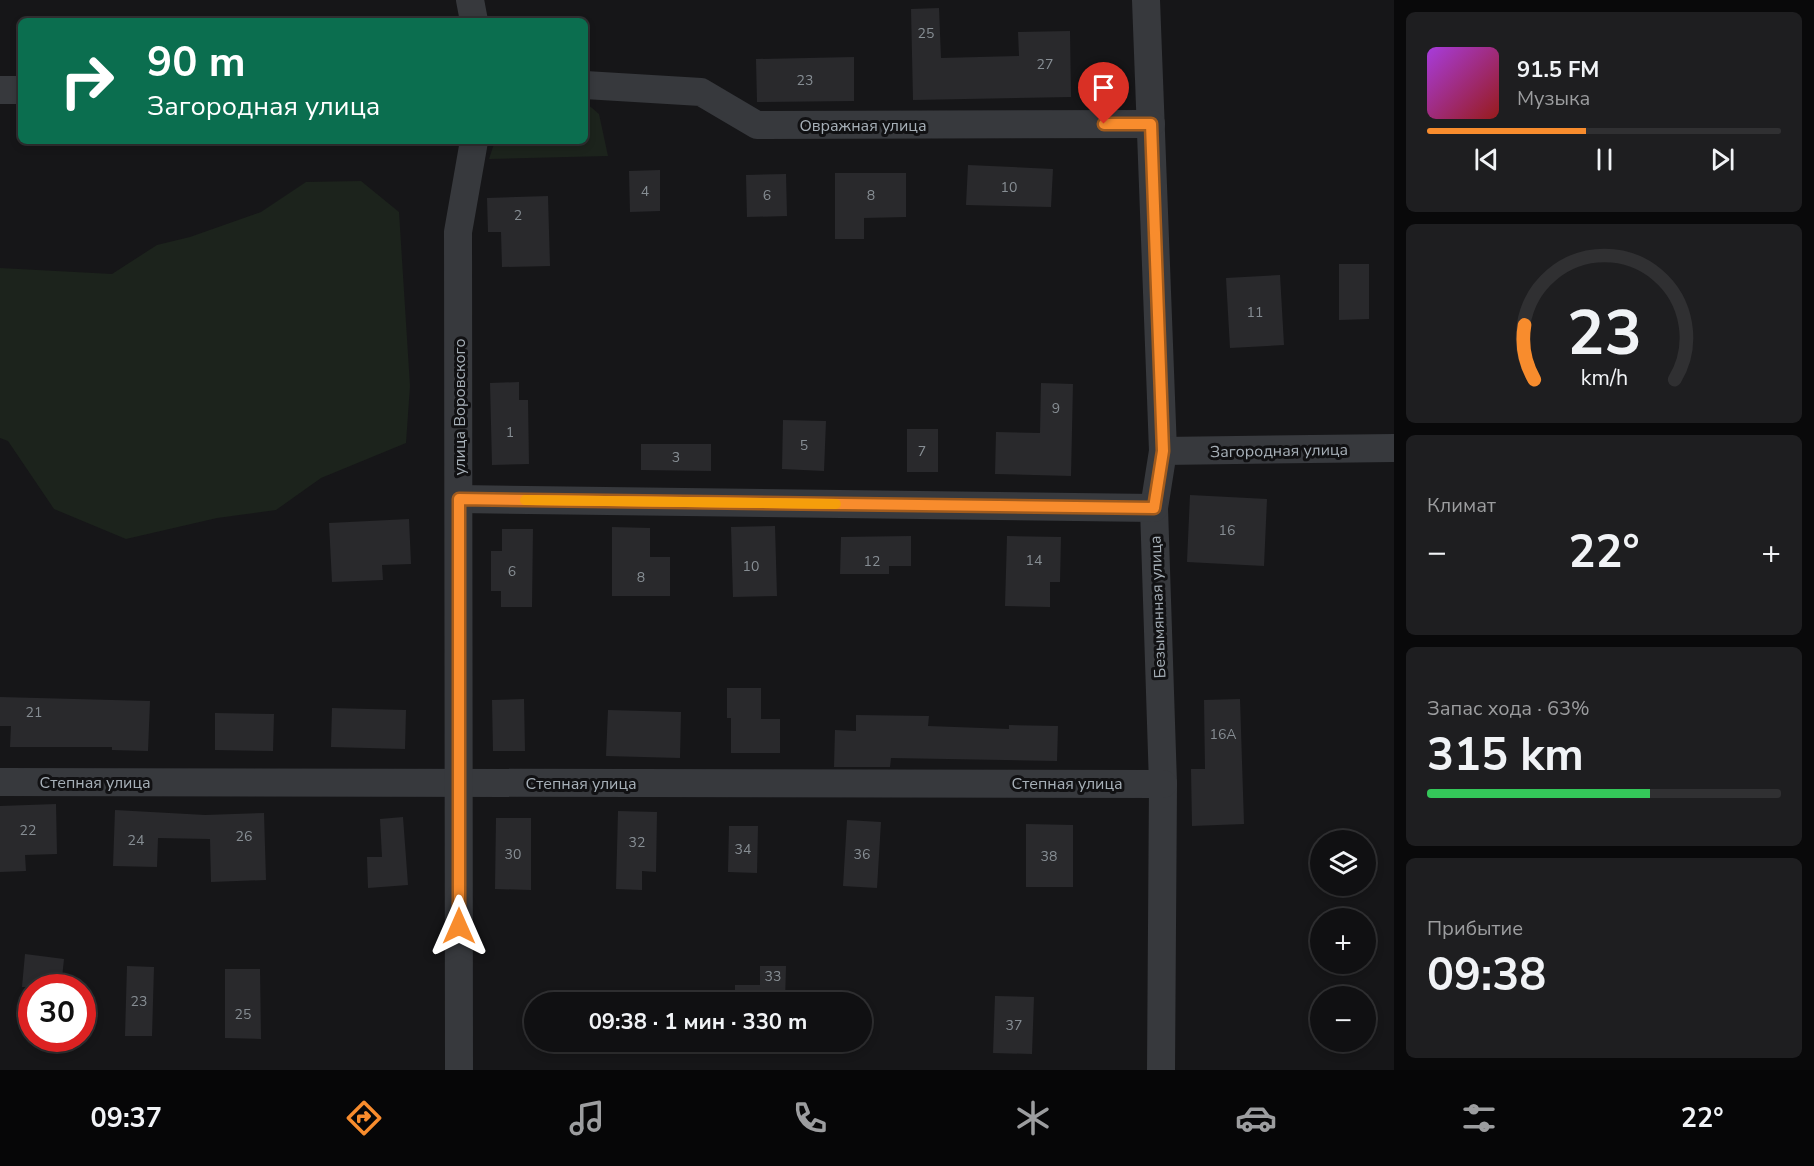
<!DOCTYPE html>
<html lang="ru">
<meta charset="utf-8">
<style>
:root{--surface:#101012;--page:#1e1e20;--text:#f1f3f6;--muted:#9c9d9f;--line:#303032;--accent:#f88c2d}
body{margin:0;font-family:"Nunito Sans",sans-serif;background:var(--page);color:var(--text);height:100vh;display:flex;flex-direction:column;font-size:22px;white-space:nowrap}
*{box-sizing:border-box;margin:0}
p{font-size:20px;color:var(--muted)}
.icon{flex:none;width:33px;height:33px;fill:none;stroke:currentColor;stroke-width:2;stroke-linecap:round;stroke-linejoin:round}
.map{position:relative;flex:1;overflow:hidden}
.side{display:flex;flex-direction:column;gap:12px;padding:12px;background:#09090a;width:420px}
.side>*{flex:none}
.guide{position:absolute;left:18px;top:18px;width:570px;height:126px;border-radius:9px;box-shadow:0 3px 9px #0003,0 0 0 2px var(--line);background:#0b6e4f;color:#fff;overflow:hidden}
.buttons{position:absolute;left:1310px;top:830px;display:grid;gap:12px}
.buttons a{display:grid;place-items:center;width:66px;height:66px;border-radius:50%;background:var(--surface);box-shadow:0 3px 9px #0003,0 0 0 2px var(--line);font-size:30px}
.speed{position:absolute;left:18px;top:974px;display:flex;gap:12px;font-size:30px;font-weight:700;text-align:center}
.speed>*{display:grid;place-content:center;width:78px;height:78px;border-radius:50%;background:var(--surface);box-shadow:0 3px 9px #0003,0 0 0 2px var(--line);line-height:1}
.speed .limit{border:9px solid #d22;background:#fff;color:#111}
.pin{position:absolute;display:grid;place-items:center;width:51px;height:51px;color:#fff;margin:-62px -26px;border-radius:50% 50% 50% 0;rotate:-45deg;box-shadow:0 0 6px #0007}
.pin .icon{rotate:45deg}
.me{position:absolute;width:66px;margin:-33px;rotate:0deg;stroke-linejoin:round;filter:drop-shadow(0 0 4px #0008)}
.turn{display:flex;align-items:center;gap:21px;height:126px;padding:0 30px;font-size:27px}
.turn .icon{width:78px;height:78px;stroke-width:2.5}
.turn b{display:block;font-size:42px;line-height:51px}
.big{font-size:45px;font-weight:700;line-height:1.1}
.side .widget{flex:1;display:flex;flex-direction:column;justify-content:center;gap:9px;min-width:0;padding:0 21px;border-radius:9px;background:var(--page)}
.side .dial{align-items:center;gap:0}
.dial svg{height:156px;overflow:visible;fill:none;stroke:var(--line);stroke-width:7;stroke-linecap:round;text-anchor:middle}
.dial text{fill:var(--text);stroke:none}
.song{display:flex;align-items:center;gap:18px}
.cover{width:72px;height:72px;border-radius:9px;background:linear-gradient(135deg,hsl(280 70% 55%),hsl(0 70% 35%))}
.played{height:6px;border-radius:3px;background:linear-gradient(90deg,var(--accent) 45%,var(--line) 45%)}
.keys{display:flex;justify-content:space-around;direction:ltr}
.heat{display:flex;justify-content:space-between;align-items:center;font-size:33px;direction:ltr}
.charge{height:9px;border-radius:4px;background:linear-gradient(90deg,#34c759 63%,var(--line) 0)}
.trip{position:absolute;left:524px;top:992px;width:348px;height:60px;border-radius:30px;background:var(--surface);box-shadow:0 3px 9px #0003,0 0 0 2px var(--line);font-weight:700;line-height:60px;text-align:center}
.dock{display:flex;height:96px;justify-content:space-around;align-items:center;background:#060607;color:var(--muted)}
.dock .icon{width:42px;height:42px}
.dock .on{color:var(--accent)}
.dock b{font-size:27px;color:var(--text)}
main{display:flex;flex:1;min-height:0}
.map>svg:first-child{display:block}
</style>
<main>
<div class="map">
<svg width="1394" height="1070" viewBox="0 0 1394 1070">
<rect width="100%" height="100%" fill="#161618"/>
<!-- green -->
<g fill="#1c231c">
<polygon points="585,102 599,114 608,156 489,159 495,141 585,141"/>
<polygon points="361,181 399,212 410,386 406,443 321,478 276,510 217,518 126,539 54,509 8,441 0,438 0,268 112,274 157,245 190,237 261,212 306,182"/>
</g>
<!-- building -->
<g fill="#29292c">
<polygon points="939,8 941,58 1019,56 1018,32 1070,31 1071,97 913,100 911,9"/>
<polygon points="854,57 854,101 757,102 756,59"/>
<polygon points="968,165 1053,169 1051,207 966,205"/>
<polygon points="660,170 660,211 630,212 629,171"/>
<polygon points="835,173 906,173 906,217 864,218 864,239 835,239"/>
<polygon points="786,174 787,216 747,217 746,175"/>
<polygon points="548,196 550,266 502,267 501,232 488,232 487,198"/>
<polygon points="1339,264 1369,264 1369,319 1339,320"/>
<polygon points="1280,275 1284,345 1230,348 1226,278"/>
<polygon points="519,382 519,400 528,400 529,464 492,465 490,383"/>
<polygon points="1041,383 1073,384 1071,476 995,474 996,432 1040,433"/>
<polygon points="783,420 826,421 824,471 782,469"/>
<rect x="907" y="429" width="31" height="43"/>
<polygon points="641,444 711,444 711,471 641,470"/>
<polygon points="1190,495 1267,499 1264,566 1187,562"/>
<polygon points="409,519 411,564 382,565 383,580 332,582 329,523"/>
<polygon points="775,526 777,596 733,597 731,527"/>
<polygon points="612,527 650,528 650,557 670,557 670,596 612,596"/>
<polygon points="502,529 533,529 532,607 501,607 501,591 491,591 491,551 502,551"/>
<polygon points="911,536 911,566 889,566 889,574 840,574 841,537"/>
<polygon points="1007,536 1061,537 1060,582 1050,582 1050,607 1005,606"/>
<polygon points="727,688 761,688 761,719 780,719 780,753 731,753 731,718 727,718"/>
<polygon points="0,697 150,701 148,751 112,750 112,747 10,747 11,726 0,726"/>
<polygon points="524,699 525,751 493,751 492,700"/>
<polygon points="1240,699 1244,824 1192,826 1191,769 1205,769 1204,700"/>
<polygon points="332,708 406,710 405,749 331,747"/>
<polygon points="608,710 681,712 680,758 606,756"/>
<polygon points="215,713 274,714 273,751 215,750"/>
<polygon points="856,715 929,716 928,726 1009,729 1009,725 1058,726 1057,761 891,758 890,767 834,767 835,730 856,731"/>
<polygon points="56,804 57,854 25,855 26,871 0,872 0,806"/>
<polygon points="115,810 205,815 264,813 266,880 211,882 210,839 158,838 157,867 113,866"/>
<polygon points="618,811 657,812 656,872 642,871 642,890 616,889"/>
<polygon points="403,817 408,885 368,888 367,857 382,857 380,819"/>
<polygon points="496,818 531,818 531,890 495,889"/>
<polygon points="847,820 881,822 877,888 843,886"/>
<polygon points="1026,824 1073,825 1073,887 1026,887"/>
<polygon points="729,826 758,826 757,873 728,872"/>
<polygon points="25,954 64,959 61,987 22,987"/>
<polygon points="127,966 154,967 152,1036 125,1036"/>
<polygon points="760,966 786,966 785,1002 715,1002 715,992 735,993 735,985 760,985"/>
<polygon points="225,969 260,969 261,1039 225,1038"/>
<polygon points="995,996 1034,997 1032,1054 993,1053"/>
<polygon points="714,1041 774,1041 774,1045 714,1043"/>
</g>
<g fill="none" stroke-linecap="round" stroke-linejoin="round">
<!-- street -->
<g stroke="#37393d" stroke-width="28">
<polyline points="470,0 474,21"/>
<polyline points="1146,0 1163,451 1154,508 1163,784 1161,1070"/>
<polyline points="585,85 701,92 757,125 1151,124"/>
<polyline points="0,90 21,90"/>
<polyline points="1163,451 1394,448"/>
<polyline points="459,499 1154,508"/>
<polyline points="0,782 1163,784"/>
<polyline points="459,1070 458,232 474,141"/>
</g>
</g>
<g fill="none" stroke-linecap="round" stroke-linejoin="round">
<!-- route casing -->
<g stroke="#a15b1d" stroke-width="15">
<polyline id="route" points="459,926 459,499 1154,508 1163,451 1151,124 1104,124"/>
</g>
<!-- route -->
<use href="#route" stroke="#f88c2d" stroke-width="10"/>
<!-- slow -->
<polyline stroke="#f59e0b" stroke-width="10" points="525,500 836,504"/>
</g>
<g text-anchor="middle" stroke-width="6" stroke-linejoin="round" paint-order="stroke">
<!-- number labels -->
<g font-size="14" fill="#878e94">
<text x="926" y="38">25</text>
<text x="1045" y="69">27</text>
<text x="805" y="85">23</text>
<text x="1009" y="192">10</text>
<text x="645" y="196">4</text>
<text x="767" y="200">6</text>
<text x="871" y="200">8</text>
<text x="518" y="220">2</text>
<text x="1255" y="317">11</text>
<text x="1056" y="413">9</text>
<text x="510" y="437">1</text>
<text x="804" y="450">5</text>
<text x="922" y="456">7</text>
<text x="676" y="462">3</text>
<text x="1227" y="535">16</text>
<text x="1034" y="565">14</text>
<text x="872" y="566">12</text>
<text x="751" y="571">10</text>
<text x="512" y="576">6</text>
<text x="641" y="582">8</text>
<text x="34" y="717">21</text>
<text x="1223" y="739">16А</text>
<text x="28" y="835">22</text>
<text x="244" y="841">26</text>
<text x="136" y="845">24</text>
<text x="637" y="847">32</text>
<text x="743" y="854">34</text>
<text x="513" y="859">30</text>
<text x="862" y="859">36</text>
<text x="1049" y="861">38</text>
<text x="773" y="981">33</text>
<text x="139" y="1006">23</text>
<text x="243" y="1019">25</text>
<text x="1014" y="1030">37</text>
</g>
<!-- street labels -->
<g font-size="16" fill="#a7b0b8" stroke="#111113">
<text x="863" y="131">Овражная улица</text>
<text transform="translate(459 407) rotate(-90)" y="6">улица Воровского</text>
<text transform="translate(1279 450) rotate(-1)" y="6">Загородная улица</text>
<text transform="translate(1157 607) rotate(-92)" y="6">Безымянная улица</text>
<text x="95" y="788">Степная улица</text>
<text x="581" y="789">Степная улица</text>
<text x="1067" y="789">Степная улица</text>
</g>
</g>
</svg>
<div class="buttons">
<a><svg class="icon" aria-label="layers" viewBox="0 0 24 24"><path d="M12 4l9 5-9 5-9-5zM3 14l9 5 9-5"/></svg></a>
<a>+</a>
<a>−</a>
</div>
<div class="speed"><div class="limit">30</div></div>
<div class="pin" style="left:1104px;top:124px;background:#d93025"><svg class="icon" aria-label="arrive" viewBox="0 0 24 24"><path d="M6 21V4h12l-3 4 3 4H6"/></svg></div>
<svg class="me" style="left:459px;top:926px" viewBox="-20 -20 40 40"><path d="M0-17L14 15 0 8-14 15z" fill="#f88c2d" stroke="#fff" stroke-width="4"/></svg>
<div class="trip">09:38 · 1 мин · 330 m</div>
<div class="guide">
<div class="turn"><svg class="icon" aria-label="right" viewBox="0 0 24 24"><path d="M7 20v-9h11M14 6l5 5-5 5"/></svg><div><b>90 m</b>Загородная улица</div></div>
</div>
</div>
<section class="side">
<div class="widget">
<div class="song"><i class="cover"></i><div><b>91.5 FM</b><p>Музыка</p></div></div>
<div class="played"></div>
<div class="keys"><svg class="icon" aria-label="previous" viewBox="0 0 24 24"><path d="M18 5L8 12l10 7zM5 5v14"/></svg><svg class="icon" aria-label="pause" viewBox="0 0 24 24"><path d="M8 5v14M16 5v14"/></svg><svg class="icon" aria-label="next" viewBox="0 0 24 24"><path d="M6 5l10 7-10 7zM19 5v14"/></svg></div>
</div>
<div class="widget dial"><svg viewBox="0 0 100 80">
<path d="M14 69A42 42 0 1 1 86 69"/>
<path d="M14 69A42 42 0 0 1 9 41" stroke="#f88c2d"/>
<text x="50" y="56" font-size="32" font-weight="700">23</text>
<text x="50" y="72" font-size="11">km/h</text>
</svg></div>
<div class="widget"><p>Климат</p>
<div class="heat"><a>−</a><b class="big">22°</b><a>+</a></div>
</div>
<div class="widget"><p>Запас хода · 63%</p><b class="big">315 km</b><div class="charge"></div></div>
<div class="widget"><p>Прибытие</p><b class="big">09:38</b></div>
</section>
</main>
<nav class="dock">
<b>09:37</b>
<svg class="icon on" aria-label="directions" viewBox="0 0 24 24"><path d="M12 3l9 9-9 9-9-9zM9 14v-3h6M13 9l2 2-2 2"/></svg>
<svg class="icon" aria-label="music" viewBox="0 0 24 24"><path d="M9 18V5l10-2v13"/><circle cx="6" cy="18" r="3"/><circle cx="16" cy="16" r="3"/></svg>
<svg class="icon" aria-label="phone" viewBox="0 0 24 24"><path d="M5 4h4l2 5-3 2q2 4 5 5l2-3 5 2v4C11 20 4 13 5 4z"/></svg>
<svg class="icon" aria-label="climate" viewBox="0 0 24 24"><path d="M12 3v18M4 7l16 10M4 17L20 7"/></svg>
<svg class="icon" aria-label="car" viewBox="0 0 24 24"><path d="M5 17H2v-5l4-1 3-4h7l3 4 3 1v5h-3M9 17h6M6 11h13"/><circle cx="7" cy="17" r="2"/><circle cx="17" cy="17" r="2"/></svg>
<svg class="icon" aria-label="filters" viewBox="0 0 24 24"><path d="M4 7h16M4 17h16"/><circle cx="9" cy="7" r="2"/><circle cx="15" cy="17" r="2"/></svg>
<b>22°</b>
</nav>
